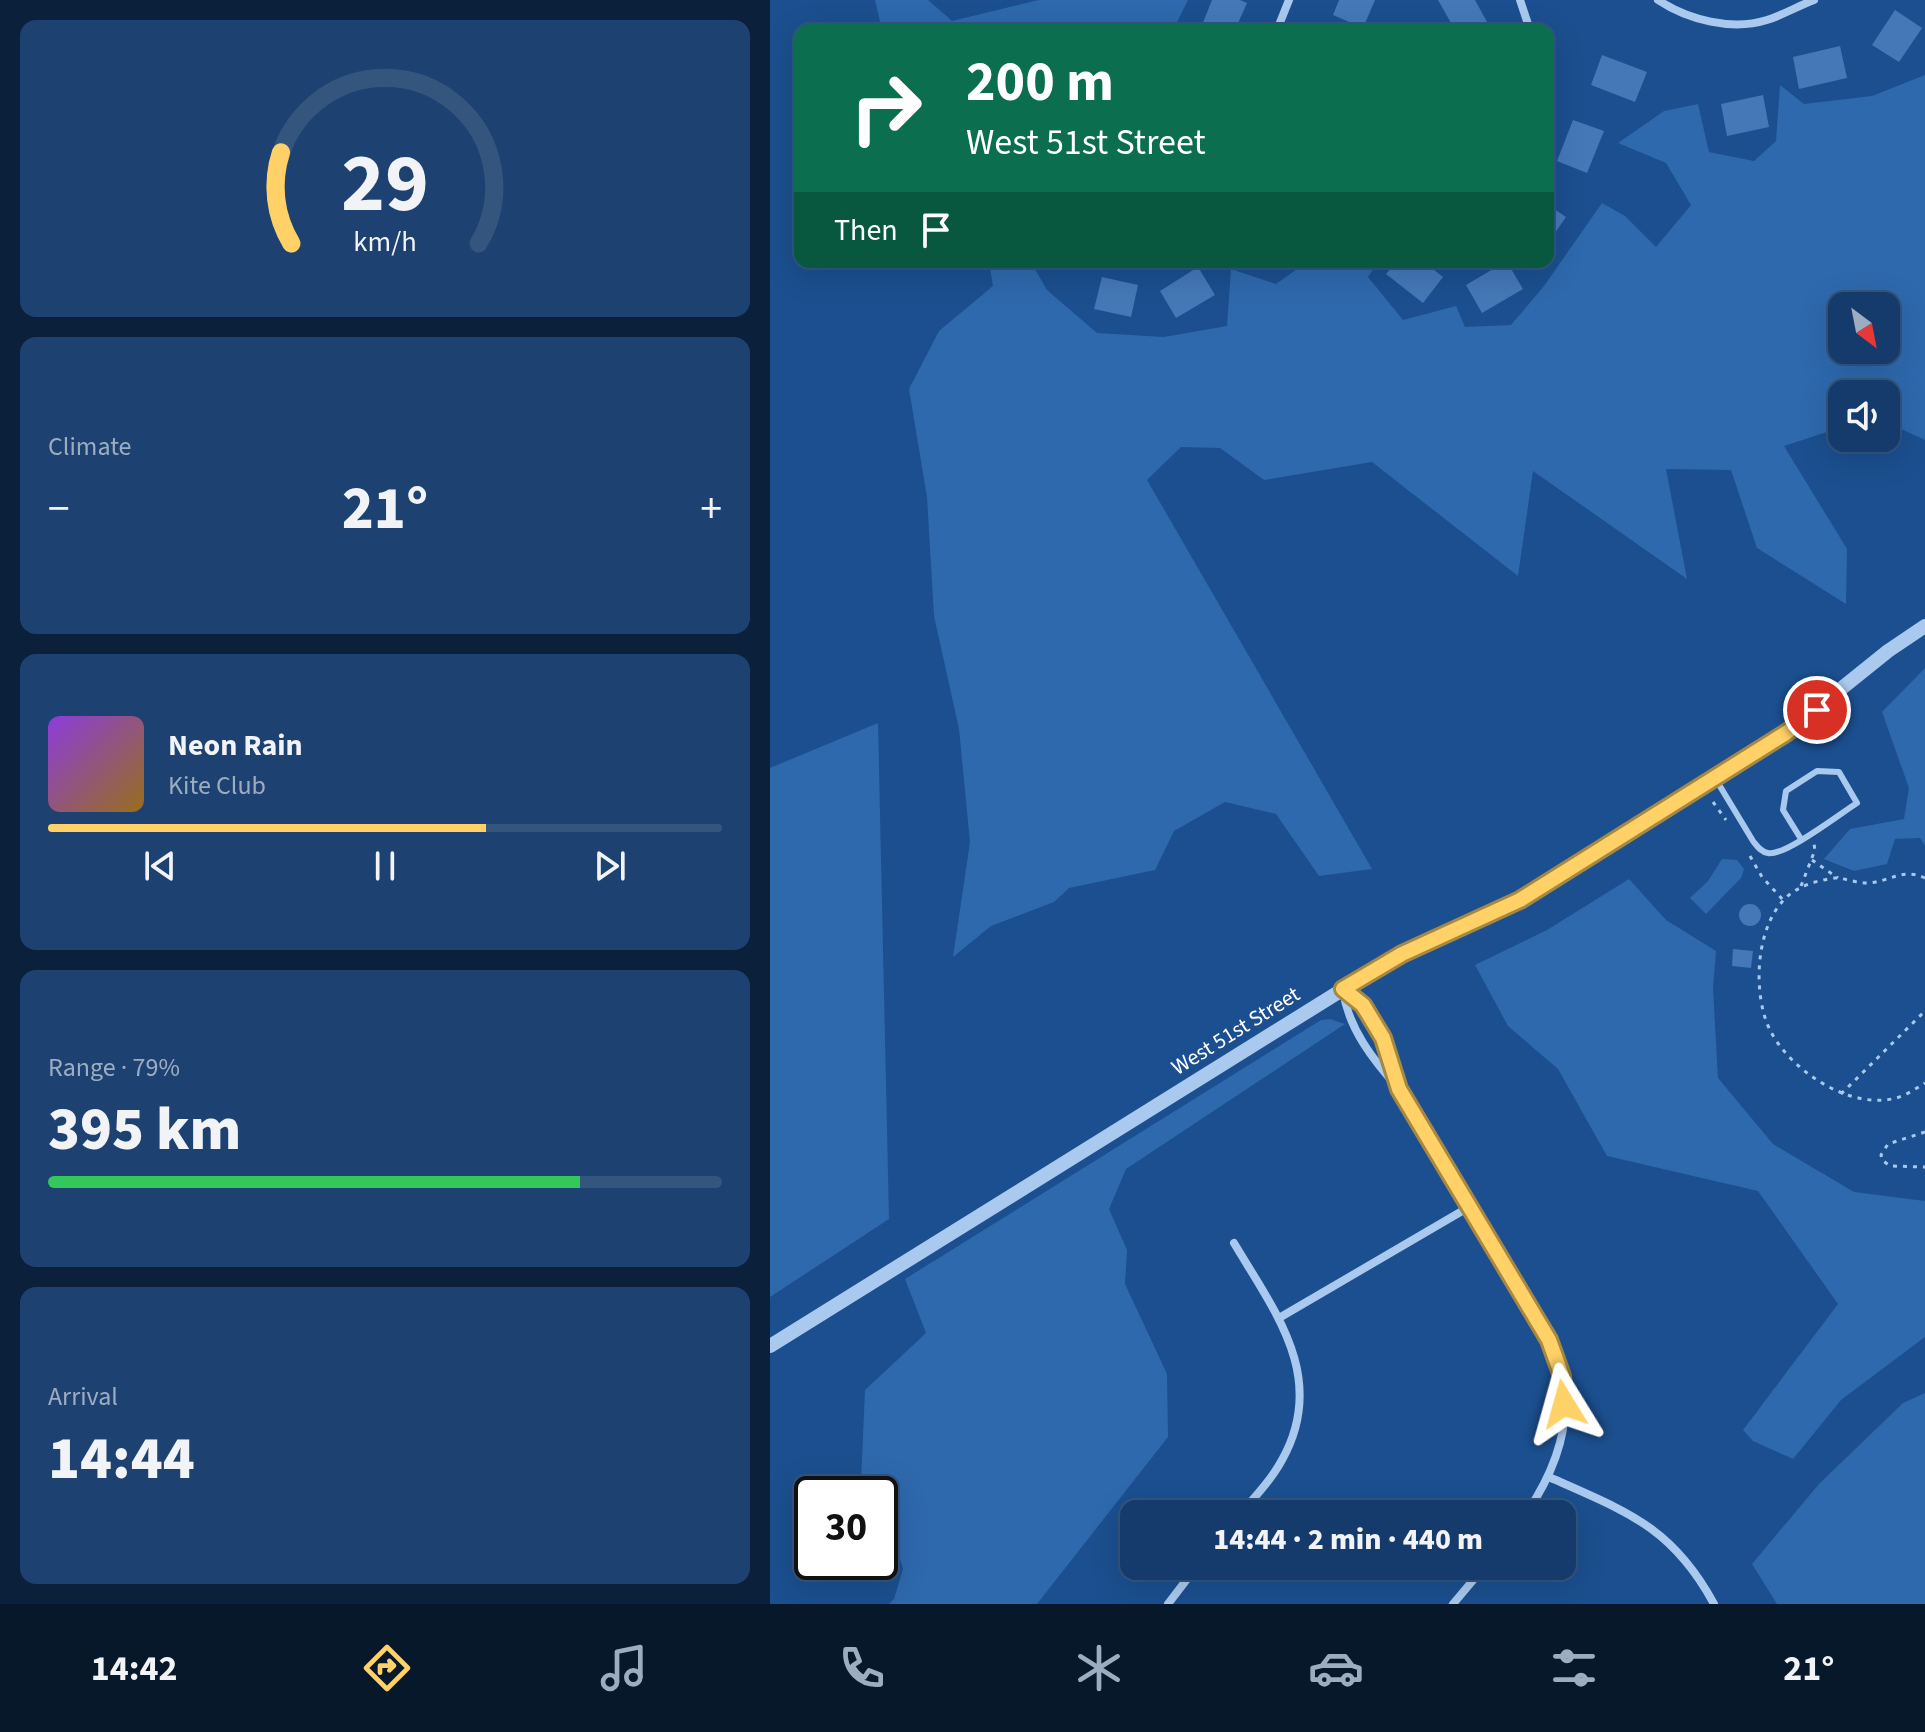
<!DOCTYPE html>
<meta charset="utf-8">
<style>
:root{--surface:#143b6b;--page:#1d4271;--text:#f1f3f6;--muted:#9dadc1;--line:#33557e;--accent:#ffd166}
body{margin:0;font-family:"Source Sans 3",sans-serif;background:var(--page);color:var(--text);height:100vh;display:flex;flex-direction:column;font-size:30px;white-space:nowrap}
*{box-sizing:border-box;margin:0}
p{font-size:26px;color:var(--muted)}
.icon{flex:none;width:44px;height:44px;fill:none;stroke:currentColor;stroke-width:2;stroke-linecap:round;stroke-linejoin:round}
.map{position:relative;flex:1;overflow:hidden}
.drawer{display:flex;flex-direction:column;gap:20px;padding:20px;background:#0b203b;width:770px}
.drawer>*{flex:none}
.banner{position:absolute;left:24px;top:24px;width:760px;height:244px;border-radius:16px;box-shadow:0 8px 32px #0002,0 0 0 2px var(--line);background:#0b6e4f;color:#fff;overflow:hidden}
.needle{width:52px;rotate:148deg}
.buttons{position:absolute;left:1058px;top:292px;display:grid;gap:16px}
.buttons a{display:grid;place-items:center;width:72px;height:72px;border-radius:16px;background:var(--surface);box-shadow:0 8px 32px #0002,0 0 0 2px var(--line);font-size:40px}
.speed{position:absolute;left:24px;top:1476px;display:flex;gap:16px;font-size:40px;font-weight:700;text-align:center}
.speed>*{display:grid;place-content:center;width:104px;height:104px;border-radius:50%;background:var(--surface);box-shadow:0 8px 32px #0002,0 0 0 2px var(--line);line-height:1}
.speed .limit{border:4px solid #111;border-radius:12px;background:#fff;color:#111}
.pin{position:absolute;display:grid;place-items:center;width:68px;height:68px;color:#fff;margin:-34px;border:4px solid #fff;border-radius:50%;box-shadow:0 2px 8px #0007}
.me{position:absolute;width:88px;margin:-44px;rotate:352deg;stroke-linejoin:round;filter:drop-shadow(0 0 6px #0008)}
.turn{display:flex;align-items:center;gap:28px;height:168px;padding:0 40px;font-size:36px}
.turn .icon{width:104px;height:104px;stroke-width:2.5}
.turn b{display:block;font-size:56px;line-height:68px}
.then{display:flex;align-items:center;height:76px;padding:0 40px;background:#0003;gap:16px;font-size:30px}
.big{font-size:60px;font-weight:800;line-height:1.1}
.drawer .tile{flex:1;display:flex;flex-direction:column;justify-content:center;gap:12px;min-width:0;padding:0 28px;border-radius:16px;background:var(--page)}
.drawer .dial{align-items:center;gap:0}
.dial svg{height:208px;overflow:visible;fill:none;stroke:var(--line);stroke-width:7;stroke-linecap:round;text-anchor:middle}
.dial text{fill:var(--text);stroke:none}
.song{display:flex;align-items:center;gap:24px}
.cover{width:96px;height:96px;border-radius:12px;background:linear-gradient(135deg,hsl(270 70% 55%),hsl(40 70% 35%))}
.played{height:8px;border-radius:4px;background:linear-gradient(90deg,var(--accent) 65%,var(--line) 65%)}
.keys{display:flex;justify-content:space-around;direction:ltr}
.heat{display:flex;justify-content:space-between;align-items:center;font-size:44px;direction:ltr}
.charge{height:12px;border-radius:6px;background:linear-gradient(90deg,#34c759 79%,var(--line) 0)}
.trip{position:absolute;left:350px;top:1500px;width:456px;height:80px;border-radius:16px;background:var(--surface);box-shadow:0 8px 32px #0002,0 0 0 2px var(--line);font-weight:800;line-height:80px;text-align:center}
.tabs{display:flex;height:128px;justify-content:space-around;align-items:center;background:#08182b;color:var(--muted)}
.tabs .icon{width:56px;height:56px}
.tabs .current{color:var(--accent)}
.tabs b{font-size:36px;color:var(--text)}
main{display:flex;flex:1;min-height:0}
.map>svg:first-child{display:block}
</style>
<main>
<section class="drawer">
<div class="tile dial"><svg viewBox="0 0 100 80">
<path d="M14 69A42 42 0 1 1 86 69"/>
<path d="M14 69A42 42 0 0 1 10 34" stroke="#ffd166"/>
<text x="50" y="56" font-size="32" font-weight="700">29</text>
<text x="50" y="72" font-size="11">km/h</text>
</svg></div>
<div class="tile"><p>Climate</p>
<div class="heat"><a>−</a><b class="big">21°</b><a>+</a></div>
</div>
<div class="tile">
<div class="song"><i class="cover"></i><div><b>Neon Rain</b><p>Kite Club</p></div></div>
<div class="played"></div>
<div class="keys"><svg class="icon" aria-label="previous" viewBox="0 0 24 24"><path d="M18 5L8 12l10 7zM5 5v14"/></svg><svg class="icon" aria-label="pause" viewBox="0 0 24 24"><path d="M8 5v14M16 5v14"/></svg><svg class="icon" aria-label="next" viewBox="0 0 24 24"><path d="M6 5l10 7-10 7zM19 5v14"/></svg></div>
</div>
<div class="tile"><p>Range · 79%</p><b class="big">395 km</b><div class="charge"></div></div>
<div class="tile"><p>Arrival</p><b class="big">14:44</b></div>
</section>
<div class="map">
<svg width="1155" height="1604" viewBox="0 0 1155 1604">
<rect width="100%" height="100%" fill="#1b4f8f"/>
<!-- green -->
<g fill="#2e69ad" fill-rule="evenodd">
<polygon points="105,0 158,0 182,21 269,0 418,0 403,30 112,30"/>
<path d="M 1155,75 L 1155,440 L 1116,422 L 1116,394 L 1072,394 L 1072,427 L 1014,446 L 1077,549 L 1076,604 L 987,548 L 961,470 L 896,469 L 917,579 L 763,471 L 748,576 L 602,462 L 494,480 L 450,448 L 411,447 L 377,480 L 602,869 L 549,876 L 506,814 L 455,802 L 404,831 L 385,870 L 299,888 L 284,902 L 221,926 L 183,957 L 200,842 L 189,729 L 164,616 L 157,497 L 139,389 L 169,331 L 223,286 L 219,262 L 261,262 L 277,290 L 327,333 L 394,337 L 457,326 L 461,269 L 506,284 L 537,262 L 608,262 L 598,277 L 633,320 L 686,306 L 695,327 L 741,325 L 774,286 L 832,203 L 855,216 L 886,247 L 921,205 L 896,163 L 848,143 L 894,111 L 928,104 L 939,152 L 984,161 L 1006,141 L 1010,85 L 1034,104 L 1102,96 ZM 1072,306 L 1116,306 L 1116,350 L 1072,350 Z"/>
<polygon points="1155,668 1155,846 1150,838 1125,839 1117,864 1084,871 1054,859 1080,829 1134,819 1139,788 1112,712"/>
<polygon points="108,723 119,1219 0,1297 0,768"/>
<polygon points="952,859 967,860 974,869 971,878 936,914 920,898 938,881"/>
<polygon points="859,879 896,920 946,951 943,988 948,1078 1003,1144 1084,1192 1155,1201 1155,1337 1071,1400 1023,1459 983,1441 973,1430 1068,1304 988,1191 837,1156 788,1069 738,1026 705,965 777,930"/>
<polygon points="560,1019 575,1024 356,1169 339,1209 357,1250 355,1284 397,1374 398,1437 267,1604 119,1604 124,1599 133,1569 120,1525 110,1510 110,1494 99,1494 91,1482 95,1390 156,1333 135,1279 551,1020"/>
<polygon points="1155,1393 1155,1604 1007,1604 982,1564 1049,1484 1133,1403"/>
</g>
<!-- building -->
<g fill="#4478b7">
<polygon points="442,0 470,0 477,3 465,30 430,30"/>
<polygon points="569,0 605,0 593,28 563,15"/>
<polygon points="668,0 705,0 717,22 703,30 685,30"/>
<polygon points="1125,10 1152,28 1129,62 1102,45"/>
<polygon points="1070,46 1077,78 1029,89 1023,57"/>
<polygon points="832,55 877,72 865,102 821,85"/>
<polygon points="993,95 999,127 957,136 951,104"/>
<polygon points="803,120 834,131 817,173 787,161"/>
<polygon points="778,205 796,217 778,243"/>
<polygon points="626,262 654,262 673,277 653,303 616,274"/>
<polygon points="735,262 737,262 753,289 712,313 696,285"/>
<polygon points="428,267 445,295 406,318 390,291"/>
<polygon points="332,277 368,285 361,317 324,309"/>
<circle cx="980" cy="915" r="11"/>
<polygon points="963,949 983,951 981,968 962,966"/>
</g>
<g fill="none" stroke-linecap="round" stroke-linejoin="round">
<!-- path -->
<g stroke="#a9c9ee" stroke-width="3" stroke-dasharray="4 6" stroke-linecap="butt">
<polyline points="943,802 956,820"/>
<polyline points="980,856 992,877 1014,901"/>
<polyline points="1042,860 1068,878"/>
<path d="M 1155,878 C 1132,867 1118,883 1096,883 C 1086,883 1075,878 1065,878 C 1055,879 1039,883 1030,888 C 985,909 980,993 1001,1032 C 1021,1070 1077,1108 1122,1099 C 1134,1097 1145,1089 1155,1083"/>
<polyline points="1031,886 1045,850 1044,844"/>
<polyline points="1071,1094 1155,1011"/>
<polyline points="1155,1132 1118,1144 1111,1155 1112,1160 1120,1166 1155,1167"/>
</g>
<!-- service -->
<path stroke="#a9c9ee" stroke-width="6" d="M 945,778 L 983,841 C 987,846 991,852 998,853 C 1014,857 1071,813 1087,803 L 1069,772 L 1047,771 L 1016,791 L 1013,810 L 1031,839"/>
<!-- minor -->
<g stroke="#a9c9ee" stroke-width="8">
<polyline points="750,0 760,30"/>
<path d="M 888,0 C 918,20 962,31 997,20 C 1013,15 1028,6 1044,0"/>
<polyline points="507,30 519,0"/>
<path d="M 573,989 C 608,1017 614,1043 627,1084"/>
<path d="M 573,990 C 578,1028 603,1060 629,1089 C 662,1145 695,1201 729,1257 C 752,1294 782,1333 792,1376 C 803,1425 783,1474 756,1514"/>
<path d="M 464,1243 C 505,1312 558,1378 512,1460 C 501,1480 485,1497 470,1514"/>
<polyline points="509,1318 699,1207"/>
<path d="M 779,1477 C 855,1511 902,1526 944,1604"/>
<polyline points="398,1604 427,1566"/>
<polyline points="683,1604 715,1566"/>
</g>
<!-- tertiary -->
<polyline stroke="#a9c9ee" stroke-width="14" points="0,1346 617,962 732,909 823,854 1016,733 1118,651 1155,626"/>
</g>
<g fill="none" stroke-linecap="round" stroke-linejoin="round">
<!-- route casing -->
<g stroke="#a68842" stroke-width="20">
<polyline id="route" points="794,1404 792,1376 779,1340 629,1089 613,1038 593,1005 573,989 632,954 750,900 1016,733 1047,710"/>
</g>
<!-- route -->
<use href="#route" stroke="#ffd166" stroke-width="14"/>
</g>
<g text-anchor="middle" stroke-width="8" stroke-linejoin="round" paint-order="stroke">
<!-- street labels -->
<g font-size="22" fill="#fff" stroke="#1b4f8f">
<text transform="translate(465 1030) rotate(-32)" y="8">West 51st Street</text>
</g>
</g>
</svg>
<div class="buttons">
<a><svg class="needle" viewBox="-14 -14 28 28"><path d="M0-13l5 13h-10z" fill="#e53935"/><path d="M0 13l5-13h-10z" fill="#9dadc1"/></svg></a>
<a><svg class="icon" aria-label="sound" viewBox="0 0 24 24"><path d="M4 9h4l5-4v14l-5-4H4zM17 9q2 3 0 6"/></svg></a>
</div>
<div class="speed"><div class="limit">30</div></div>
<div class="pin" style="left:1047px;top:710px;background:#d93025"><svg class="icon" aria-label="arrive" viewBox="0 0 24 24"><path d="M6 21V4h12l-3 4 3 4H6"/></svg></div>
<svg class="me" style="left:794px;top:1404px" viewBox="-20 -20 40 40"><path d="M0-17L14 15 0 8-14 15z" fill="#ffd166" stroke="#fff" stroke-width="4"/></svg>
<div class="trip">14:44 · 2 min · 440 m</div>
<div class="banner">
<div class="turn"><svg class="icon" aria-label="right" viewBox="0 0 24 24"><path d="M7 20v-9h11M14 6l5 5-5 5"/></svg><div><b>200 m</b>West 51st Street</div></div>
<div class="then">Then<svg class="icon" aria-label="arrive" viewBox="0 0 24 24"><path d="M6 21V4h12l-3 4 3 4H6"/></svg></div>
</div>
</div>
</main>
<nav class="tabs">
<b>14:42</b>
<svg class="icon current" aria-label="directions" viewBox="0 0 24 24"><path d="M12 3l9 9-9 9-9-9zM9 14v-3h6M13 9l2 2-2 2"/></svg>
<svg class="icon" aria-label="music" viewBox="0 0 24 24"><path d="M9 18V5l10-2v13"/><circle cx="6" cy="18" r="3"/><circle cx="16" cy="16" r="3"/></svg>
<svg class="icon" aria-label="phone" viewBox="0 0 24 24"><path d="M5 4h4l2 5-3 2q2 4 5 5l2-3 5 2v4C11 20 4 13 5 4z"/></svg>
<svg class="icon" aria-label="climate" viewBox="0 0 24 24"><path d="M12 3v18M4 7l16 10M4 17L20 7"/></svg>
<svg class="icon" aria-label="car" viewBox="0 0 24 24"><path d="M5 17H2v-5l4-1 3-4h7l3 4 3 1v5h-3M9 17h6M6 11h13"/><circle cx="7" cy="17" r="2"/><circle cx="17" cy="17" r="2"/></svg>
<svg class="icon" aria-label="filters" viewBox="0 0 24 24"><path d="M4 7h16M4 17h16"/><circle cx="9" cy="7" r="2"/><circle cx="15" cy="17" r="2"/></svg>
<b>21°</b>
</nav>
